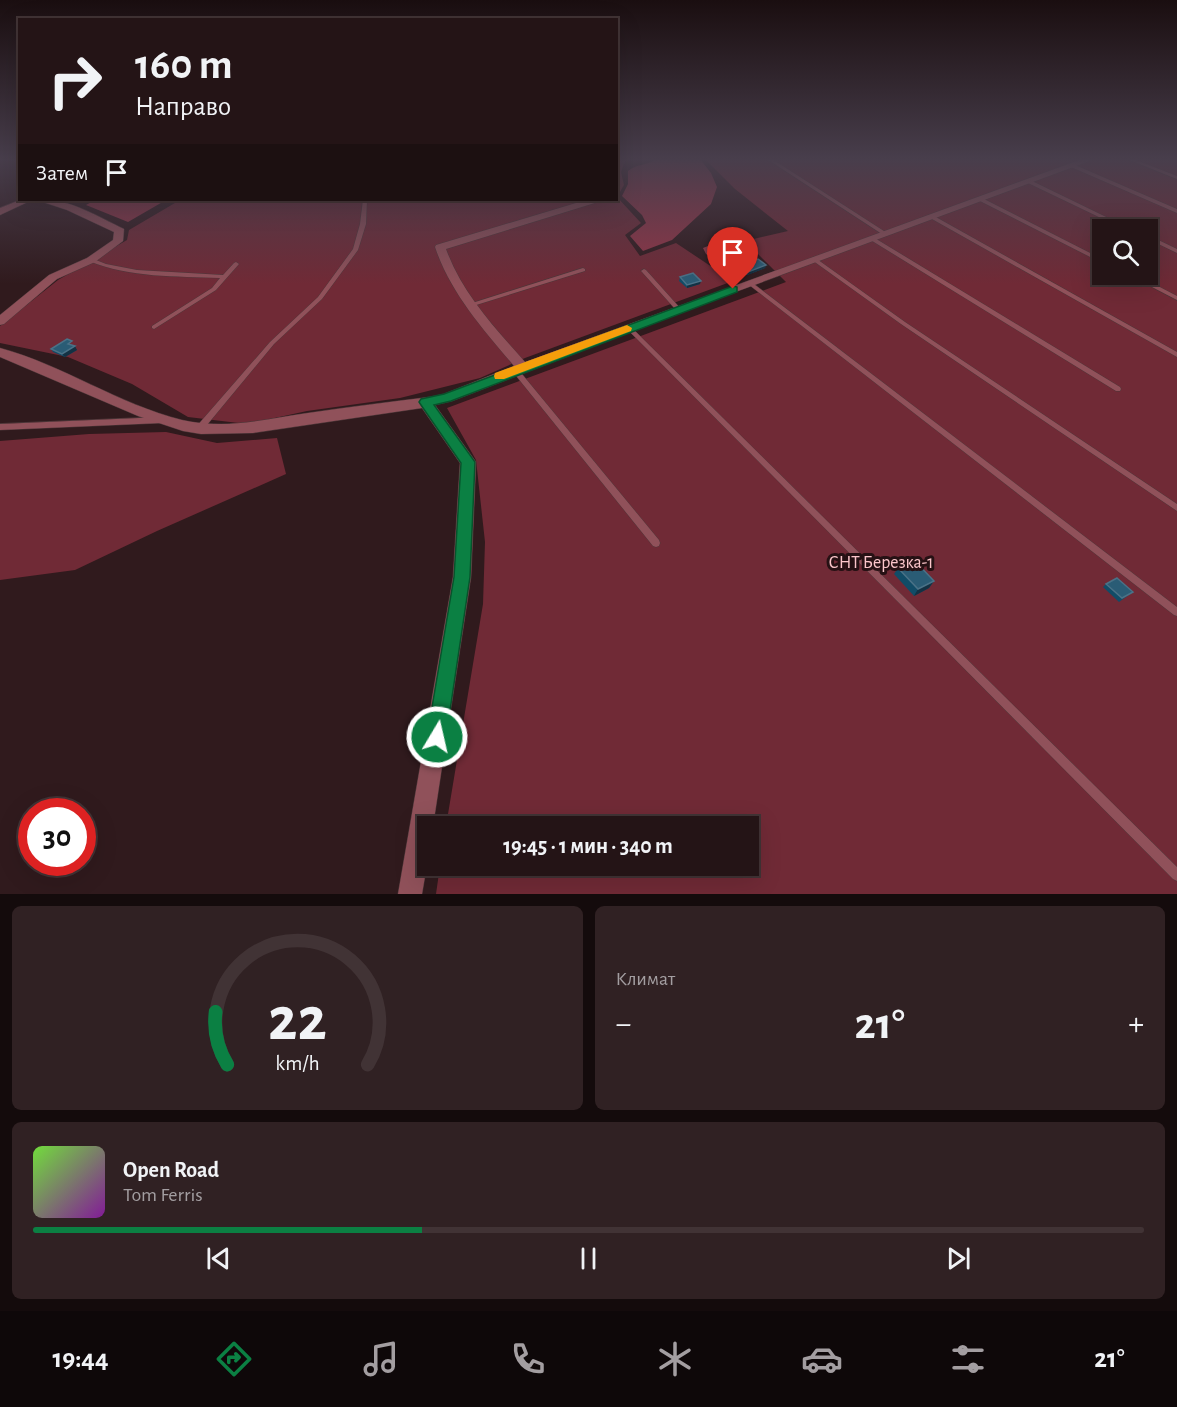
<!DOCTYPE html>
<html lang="ru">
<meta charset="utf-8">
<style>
:root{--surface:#241416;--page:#302123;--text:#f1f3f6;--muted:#a39ea1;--line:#413335;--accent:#0b8043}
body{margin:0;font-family:"Alegreya Sans",sans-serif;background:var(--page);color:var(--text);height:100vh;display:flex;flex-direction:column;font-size:22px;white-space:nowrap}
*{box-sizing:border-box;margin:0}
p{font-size:20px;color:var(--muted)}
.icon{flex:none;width:33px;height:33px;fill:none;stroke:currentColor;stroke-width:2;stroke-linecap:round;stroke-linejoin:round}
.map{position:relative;height:894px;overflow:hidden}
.drawer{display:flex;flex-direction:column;gap:12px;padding:12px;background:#140b0c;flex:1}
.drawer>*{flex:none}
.guide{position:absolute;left:18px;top:18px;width:600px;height:183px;border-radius:0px;box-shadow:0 6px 24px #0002,0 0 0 2px var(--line);background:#241416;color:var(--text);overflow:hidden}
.fabs{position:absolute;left:1092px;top:219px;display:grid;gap:12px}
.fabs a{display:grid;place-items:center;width:66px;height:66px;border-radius:0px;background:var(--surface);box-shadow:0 6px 24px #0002,0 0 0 2px var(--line);font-size:30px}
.speed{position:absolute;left:18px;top:798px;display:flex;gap:12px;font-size:30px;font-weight:700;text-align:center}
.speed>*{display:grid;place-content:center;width:78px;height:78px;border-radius:50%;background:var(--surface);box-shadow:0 6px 24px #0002,0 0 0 2px var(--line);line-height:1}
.speed .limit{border:9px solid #d22;background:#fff;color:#111}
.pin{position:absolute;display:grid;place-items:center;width:51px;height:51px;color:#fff;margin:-62px -26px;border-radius:50% 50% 50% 0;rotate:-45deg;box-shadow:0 0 6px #0007}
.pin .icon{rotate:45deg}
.me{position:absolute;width:66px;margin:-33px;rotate:9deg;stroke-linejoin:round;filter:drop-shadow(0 0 4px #0008)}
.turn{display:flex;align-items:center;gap:21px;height:126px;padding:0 18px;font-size:27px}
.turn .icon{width:78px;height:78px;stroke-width:2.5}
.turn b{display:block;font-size:42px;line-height:51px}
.then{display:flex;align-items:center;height:57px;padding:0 18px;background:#0003;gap:12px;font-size:22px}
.big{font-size:45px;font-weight:700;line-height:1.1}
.drawer .tile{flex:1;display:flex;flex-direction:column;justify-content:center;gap:9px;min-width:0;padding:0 21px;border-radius:9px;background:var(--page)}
.drawer .dial{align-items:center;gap:0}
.dial svg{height:156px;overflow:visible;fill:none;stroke:var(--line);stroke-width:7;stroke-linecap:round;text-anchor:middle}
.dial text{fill:var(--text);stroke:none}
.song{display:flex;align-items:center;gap:18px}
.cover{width:72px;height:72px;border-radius:9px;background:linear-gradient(135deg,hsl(100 70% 55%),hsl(290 70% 35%))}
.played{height:6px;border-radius:3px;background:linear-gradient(90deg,var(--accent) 35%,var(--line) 35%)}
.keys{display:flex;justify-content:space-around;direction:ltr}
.heat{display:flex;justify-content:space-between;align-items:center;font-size:33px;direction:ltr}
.drawer .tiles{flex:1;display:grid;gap:12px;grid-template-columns:1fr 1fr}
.tile:last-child{grid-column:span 2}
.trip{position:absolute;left:417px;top:816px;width:342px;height:60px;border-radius:0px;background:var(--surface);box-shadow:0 6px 24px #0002,0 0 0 2px var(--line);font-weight:700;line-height:60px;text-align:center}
.menu{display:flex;height:96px;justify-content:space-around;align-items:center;background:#0e0809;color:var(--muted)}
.menu .icon{width:42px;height:42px}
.menu .active{color:var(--accent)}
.menu b{font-size:27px;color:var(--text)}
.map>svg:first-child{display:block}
</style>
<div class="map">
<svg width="1177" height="894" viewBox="0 0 1177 894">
<rect width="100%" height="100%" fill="#301a1d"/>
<!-- green -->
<g fill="#702a36" fill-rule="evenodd">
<polygon points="617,159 632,159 625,161 621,172 624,185 617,197 641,223 625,235 640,256 676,243 733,281 525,358 480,378 400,398 307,411 247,424 188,417 132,384 68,357 0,343 0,326 58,280 127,240 129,230 180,200 616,200"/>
<path d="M 705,159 L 1177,159 L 1177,894 L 436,894 L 440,866 L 748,866 L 748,826 L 446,826 L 483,604 L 485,542 L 476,460 L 447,408 L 786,282 L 745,241 L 788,231 L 735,189 ZM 1102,230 L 1148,230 L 1148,274 L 1102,274 Z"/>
<polygon points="166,432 217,443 277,438 286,474 157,531 75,570 0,580 0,441 89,434"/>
</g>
<!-- forest -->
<g fill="#933547">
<path d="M 656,159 L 700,159 L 711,173 L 717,187 L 711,204 L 672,240 L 643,251 L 630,236 L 646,223 L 642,215 L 622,196 L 628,184 L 628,171 C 638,163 647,166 656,159 Z"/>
<polygon points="95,200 166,200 128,222 86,205"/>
</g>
<!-- water -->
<path fill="#a04152" d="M 713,244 C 729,244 737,248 748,259 L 745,263 L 725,267 L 706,254 L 703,248 Z"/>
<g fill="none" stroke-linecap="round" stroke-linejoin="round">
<!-- lane casing -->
<g stroke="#4c3739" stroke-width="1">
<g id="lane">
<polygon points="767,159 772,159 887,233 882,234"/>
<polygon points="1127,159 1133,159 1177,176 1177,179"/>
<polygon points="1071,165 1075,165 1177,209 1177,213 1071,167"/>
<polygon points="1028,181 1032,181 1133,230 1126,230 1028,183"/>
<polygon points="980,199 984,199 1102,259 1102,263 980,201"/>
<polygon points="363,200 367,200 366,224 358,250 322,299 274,344 202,431 196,431 195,429 196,427 270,342 318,297 353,249 360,224"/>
<polygon points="934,216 1177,352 1177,357 932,219 932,217"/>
<polygon points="1148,235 1177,249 1177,253 1148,239"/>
<polygon points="869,237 873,237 1120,387 1121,389 1120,391 1116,391 869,239"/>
<polygon points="814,257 905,322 1177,504 1177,511 901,324 812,260 811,259"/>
<path d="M 91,258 L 106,264 L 137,270 L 223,275 L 234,263 L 236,262 L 239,264 L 216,290 L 154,329 L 152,328 L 152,326 L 212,288 L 220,278 C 176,276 130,278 89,261 L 88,260 Z"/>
<polygon points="583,268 585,269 585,271 473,306 471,307 468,305 469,304"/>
<polygon points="644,269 646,270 680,308 680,310 676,310 642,272 641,271"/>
<polygon points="1127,274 1135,274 1177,296 1177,300"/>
<polygon points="750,281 1177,607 1177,616 1174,615 748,284 748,282"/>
<polygon points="629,326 631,327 1177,867 1177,881 1173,879 627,329 627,327"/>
<polygon points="513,368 517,368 659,540 660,543 659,546 656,547 653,546 513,372 512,370"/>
<polygon points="162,417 166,420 162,423 0,430 0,424"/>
</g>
</g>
<!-- street casing -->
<g stroke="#4c3739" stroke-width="1">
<g id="street">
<path d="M 1082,159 L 1095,159 L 692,308 L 452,401 L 435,405 L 476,462 L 471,577 L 433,826 L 428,826 L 428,859 L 422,894 L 398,894 L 453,577 L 460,463 L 422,408 L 253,433 L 201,434 L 183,431 L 138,416 L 0,357 L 0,348 C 63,365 118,404 182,420 C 224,430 266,419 308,413 C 348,407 389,402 430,397 L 444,394 L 514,366 C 483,329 451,294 435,247 L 436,245 L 586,200 L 600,200 L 598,202 L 446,249 C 462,293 494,327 525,362 Z"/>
<polygon points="20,200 32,200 0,215 0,208"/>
<path d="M 37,200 C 67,197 97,216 124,229 L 123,241 L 95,262 L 57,279 L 4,324 L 0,325 L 0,315 L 49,275 L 87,258 L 113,240 L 114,232 L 67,210 Z"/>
</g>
</g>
<!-- lane -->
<use href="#lane" fill="#90515a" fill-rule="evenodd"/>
<!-- street -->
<use href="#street" fill="#90515a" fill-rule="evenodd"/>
</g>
<!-- wall -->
<g fill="#114c67">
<polygon points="766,265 765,268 747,275 739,270 740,266"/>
<polygon points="680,277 700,284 687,288 679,281"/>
<polygon points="75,345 73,346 77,350 65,357 53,352 51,349"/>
<polygon points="898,568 934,581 929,588 914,596 894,574"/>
<polygon points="1106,584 1133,592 1119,602 1103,587"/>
</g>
<!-- shaded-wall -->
<g fill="#133143">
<polygon points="766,265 765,268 747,275 748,272"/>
<polygon points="701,281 700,284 687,288 687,285"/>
<polygon points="75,346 77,350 65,357 62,354"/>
<polygon points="934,581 929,588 914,596 918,589"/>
</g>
<!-- building -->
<g fill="#2a5c75" stroke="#4a7287" stroke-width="1.5">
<polygon points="758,259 766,265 748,272 740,266"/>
<polygon points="693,273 701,281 687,285 680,277"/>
<polygon points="67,339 72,341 68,344 75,346 62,354 51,349"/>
<polygon points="914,560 934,581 918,589 898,568"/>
<polygon points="1117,578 1133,592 1122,598 1106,584"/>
</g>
<!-- sky -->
<linearGradient id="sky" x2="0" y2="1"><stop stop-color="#1a0e10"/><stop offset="0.56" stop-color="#483e4c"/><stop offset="1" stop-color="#483e4c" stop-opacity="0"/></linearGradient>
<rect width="1177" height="284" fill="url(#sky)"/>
<!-- route -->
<polygon fill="#0b8043" stroke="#07532c" stroke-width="1.5" points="733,286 737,287 737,292 451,401 434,405 475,462 470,577 446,737 444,744 437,747 430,744 427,737 454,577 461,463 421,405 419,402 421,399 444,394"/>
<!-- slow -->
<polygon fill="#f59e0b" points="627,325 632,328 631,331 504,379 495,379 494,376 495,373"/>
<g text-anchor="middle" stroke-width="6" stroke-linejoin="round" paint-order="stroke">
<!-- park labels -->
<g font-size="18" fill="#fcc6cb" stroke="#261114">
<text x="881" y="568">СНТ Березка-1</text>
</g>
</g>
</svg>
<div class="fabs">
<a><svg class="icon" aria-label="search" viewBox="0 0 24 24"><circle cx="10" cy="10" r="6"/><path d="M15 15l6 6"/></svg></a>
</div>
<div class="speed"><div class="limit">30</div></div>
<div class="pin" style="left:733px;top:289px;background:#d93025"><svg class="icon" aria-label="arrive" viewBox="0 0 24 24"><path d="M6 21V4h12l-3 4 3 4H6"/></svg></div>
<svg class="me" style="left:437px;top:737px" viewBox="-20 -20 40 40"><circle r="17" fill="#0b8043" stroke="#fff" stroke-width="3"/><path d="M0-11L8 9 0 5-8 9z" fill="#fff"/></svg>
<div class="trip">19:45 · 1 мин · 340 m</div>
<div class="guide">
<div class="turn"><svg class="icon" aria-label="right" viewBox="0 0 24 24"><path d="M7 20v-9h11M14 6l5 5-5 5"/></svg><div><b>160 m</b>Направо</div></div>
<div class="then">Затем<svg class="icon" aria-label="arrive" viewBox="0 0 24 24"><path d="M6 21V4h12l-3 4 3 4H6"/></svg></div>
</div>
</div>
<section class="drawer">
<div class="tiles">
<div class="tile dial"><svg viewBox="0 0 100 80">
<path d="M14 69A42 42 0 1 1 86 69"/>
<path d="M14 69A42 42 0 0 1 8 42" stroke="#0b8043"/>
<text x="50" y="56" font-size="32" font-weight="700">22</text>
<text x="50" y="72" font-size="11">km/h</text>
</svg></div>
<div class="tile"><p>Климат</p>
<div class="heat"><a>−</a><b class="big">21°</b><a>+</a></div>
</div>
<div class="tile">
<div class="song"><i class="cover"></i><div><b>Open Road</b><p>Tom Ferris</p></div></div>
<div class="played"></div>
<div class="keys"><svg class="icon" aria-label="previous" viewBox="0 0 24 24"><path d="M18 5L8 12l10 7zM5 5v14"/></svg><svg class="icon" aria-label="pause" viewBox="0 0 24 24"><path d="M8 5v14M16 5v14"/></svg><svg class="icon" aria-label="next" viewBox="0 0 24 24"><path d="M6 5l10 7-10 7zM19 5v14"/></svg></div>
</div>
</div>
</section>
<nav class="menu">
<b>19:44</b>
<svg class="icon active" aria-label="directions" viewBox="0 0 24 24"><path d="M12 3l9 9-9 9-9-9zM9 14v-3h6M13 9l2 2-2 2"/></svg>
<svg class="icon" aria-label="music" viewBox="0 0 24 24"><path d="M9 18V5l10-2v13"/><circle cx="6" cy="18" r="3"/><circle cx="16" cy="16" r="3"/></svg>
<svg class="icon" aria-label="phone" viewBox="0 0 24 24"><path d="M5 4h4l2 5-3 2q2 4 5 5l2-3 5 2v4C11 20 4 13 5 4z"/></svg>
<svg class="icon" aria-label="climate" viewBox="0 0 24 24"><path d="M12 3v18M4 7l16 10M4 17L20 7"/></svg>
<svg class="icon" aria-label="car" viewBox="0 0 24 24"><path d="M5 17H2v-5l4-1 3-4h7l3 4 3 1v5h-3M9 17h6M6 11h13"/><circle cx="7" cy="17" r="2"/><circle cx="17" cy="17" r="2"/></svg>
<svg class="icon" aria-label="filters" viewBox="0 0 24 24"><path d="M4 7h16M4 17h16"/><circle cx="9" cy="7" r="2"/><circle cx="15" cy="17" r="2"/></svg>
<b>21°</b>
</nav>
